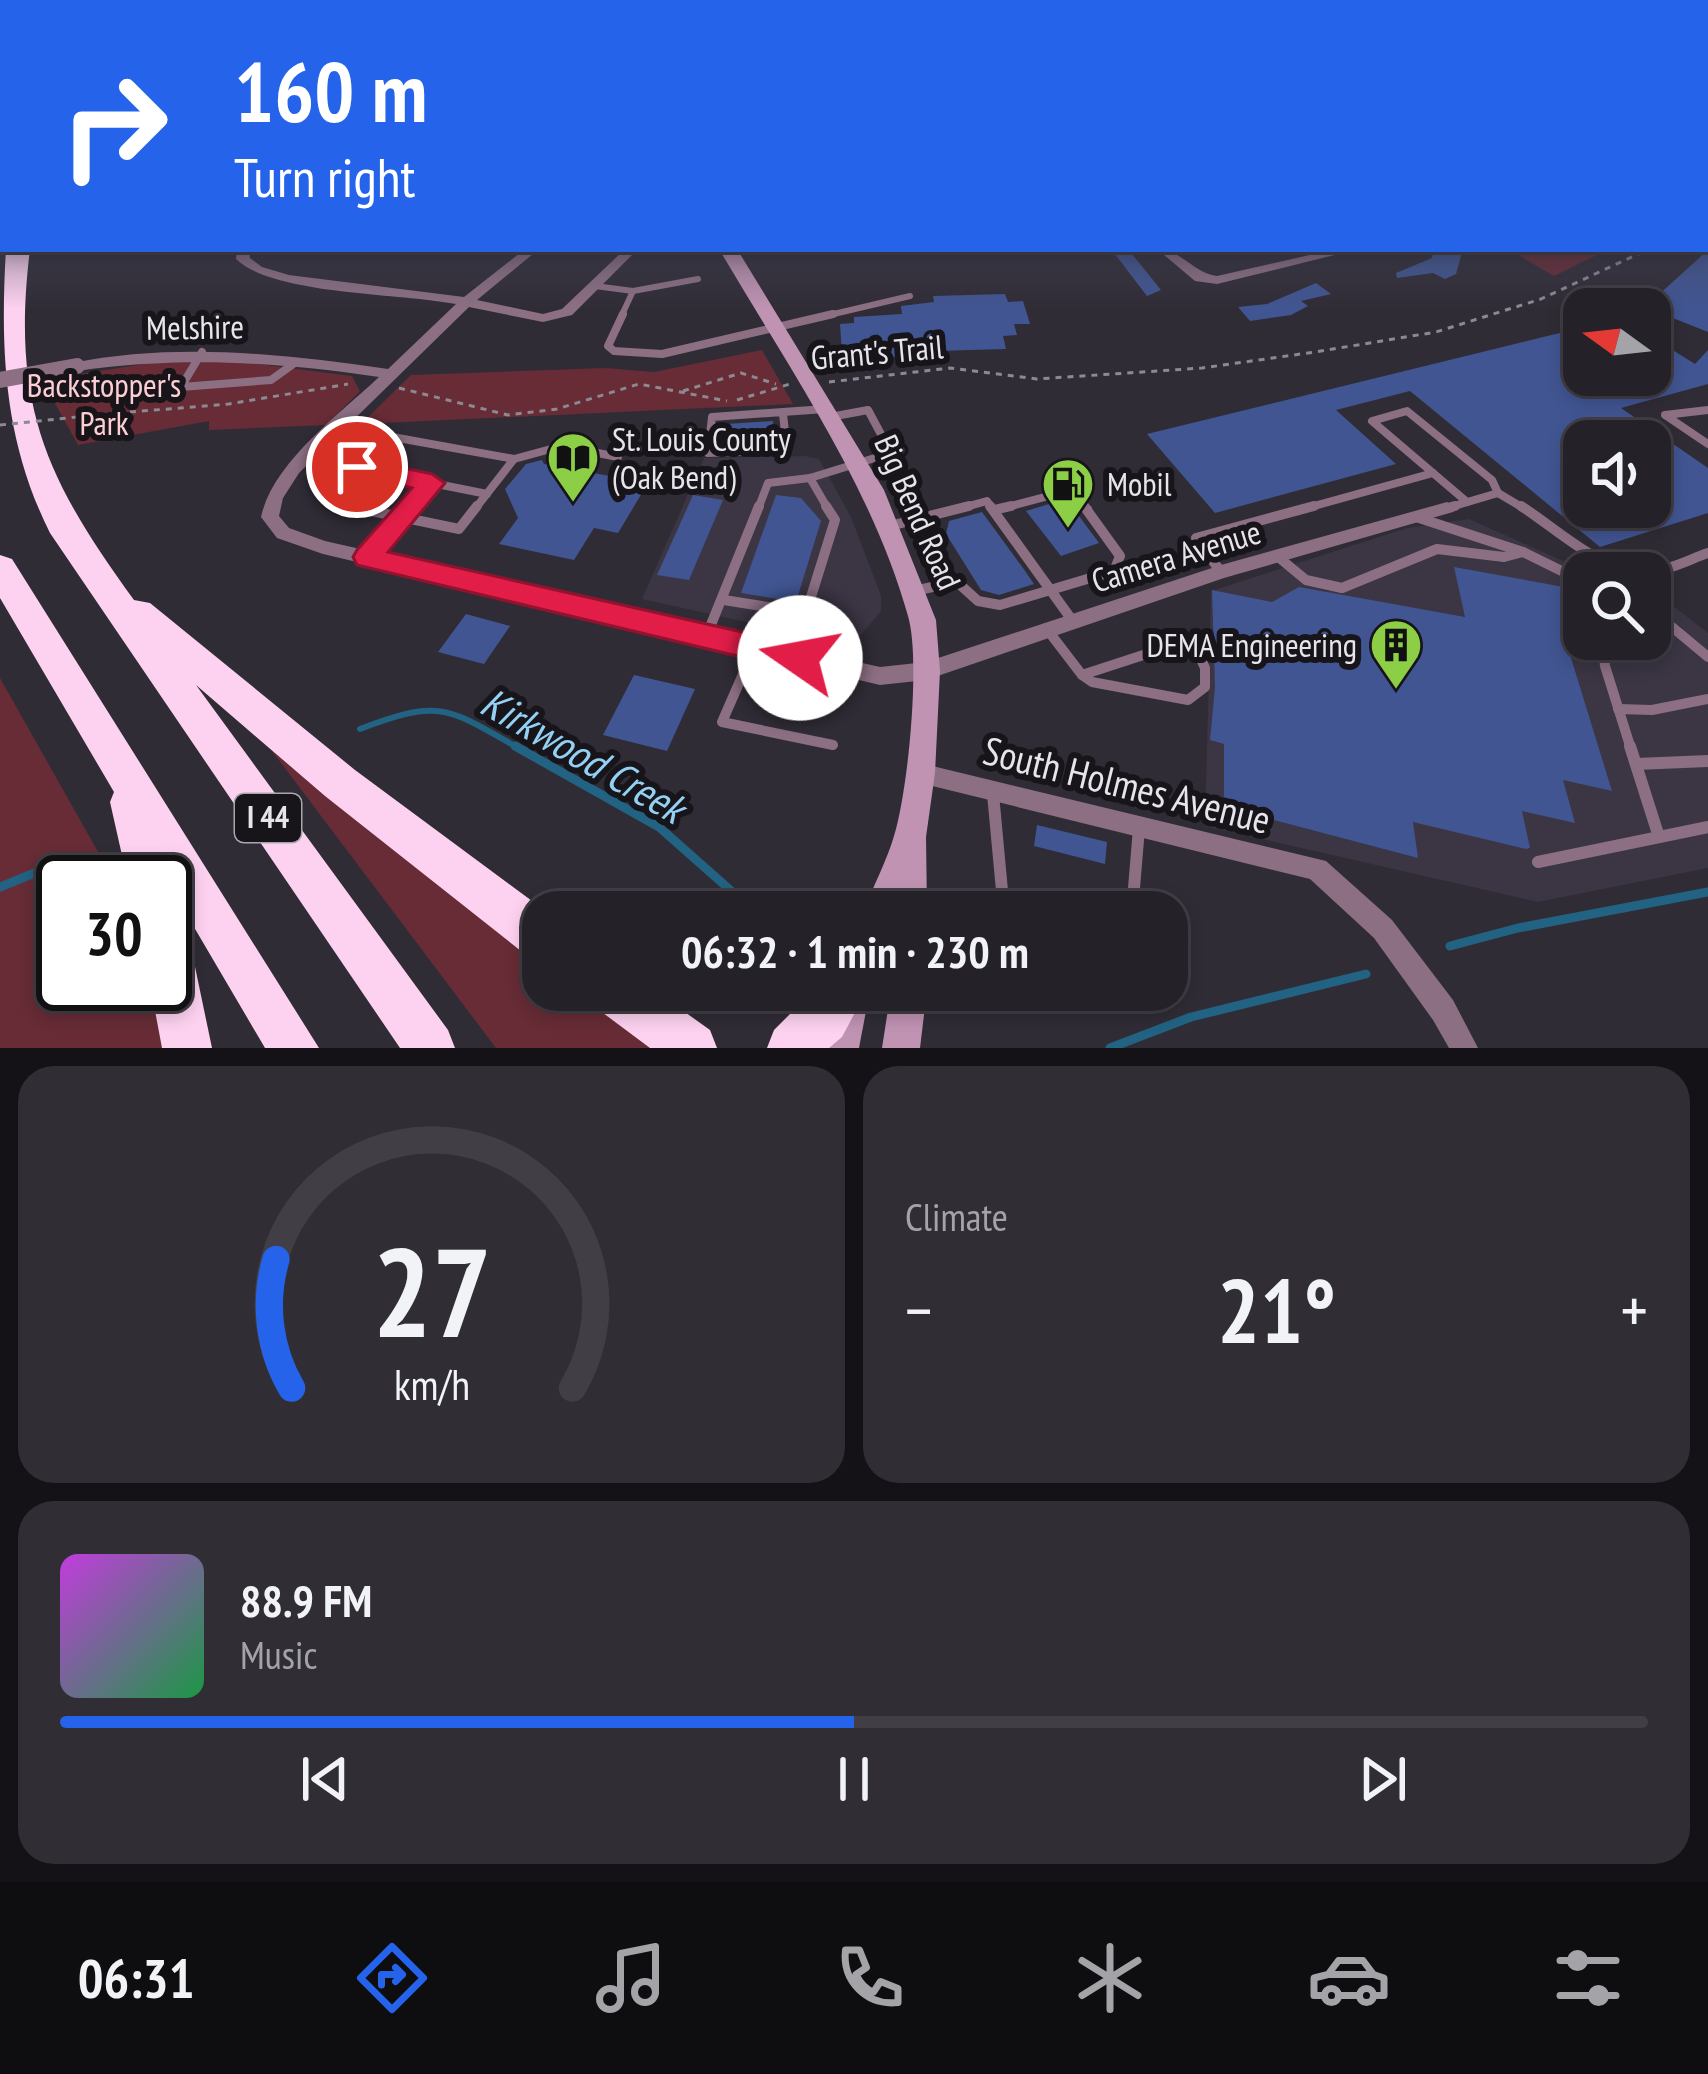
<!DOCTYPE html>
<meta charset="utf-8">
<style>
:root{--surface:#242128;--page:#302e34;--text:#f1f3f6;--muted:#a3a3a8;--line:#413e45;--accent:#2563eb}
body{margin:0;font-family:"PT Sans Narrow",sans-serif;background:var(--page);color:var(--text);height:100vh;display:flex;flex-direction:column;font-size:45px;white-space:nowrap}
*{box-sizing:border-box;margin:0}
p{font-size:39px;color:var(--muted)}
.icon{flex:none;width:66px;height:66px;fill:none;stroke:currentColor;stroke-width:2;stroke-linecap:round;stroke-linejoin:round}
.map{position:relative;height:1048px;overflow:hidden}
.drawer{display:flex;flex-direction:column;gap:18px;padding:18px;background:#141216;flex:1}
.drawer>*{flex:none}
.banner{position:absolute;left:0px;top:0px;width:1710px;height:252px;box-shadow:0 6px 18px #0003,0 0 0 3px var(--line);background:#2563eb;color:#fff;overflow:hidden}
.needle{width:78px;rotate:285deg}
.controls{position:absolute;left:1563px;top:288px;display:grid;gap:24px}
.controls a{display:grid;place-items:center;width:108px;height:108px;border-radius:24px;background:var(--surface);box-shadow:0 6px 18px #0003,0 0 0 3px var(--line);font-size:60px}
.speed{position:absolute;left:36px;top:855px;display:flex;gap:24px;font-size:60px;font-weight:700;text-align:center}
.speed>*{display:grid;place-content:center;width:156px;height:156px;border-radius:50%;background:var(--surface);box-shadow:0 6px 18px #0003,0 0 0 3px var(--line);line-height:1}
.speed .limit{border:6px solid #111;border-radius:18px;background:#fff;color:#111}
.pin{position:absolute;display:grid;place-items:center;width:102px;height:102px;color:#fff;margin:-51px;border:6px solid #fff;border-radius:50%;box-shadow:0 3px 12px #0007}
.me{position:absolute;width:132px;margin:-66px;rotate:282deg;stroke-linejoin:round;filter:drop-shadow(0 0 9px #0008)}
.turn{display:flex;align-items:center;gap:42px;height:252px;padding:0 36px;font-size:54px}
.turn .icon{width:156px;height:156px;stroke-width:2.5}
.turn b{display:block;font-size:84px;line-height:102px}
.big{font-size:90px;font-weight:700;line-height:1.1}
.drawer .tile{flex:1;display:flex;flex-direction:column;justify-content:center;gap:18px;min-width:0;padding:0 42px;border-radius:36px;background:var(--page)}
.drawer .dial{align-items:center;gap:0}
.dial svg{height:312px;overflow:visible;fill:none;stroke:var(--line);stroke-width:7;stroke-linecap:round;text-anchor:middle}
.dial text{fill:var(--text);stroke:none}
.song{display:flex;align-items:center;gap:36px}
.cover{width:144px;height:144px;border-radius:18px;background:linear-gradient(135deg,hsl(290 70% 55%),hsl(140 70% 35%))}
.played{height:12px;border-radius:6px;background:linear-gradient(90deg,var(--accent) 50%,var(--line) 50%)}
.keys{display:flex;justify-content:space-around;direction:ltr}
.heat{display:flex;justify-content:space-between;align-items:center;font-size:66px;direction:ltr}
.drawer .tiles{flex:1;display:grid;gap:18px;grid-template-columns:1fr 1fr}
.tile:last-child{grid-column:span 2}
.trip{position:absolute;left:522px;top:891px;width:666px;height:120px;border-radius:36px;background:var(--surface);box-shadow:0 6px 18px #0003,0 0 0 3px var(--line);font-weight:700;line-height:120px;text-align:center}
.menu{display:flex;height:192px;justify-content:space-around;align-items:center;background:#0e0d10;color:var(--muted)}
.menu .icon{width:84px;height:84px}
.menu .selected{color:var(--accent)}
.menu b{font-size:54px;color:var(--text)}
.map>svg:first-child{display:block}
</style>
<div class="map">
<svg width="1708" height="1048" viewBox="0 0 1708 1048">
<rect width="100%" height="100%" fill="#302c36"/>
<!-- built -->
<g fill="#3b3544">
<polygon points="805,456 819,459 851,517 881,596 881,611 861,635 837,642 642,599 704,458"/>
<polygon points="1469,519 1590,573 1584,573 1584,639 1650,639 1650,588 1708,633 1708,868 1538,902 1205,826 1211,591 1407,528"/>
</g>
<!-- green -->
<g fill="#672c36">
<polygon points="1508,249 1609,249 1554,276"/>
<polygon points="762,350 793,404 361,424 411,375 605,368 654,372"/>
<polygon points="176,359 220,359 352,376 360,391 326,425 209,430 209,421 78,445 42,380"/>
<polygon points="0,678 115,882 63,882 63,984 163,984 175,1048 0,1048"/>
<polygon points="266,743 543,957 543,990 585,990 663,1048 496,1048"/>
</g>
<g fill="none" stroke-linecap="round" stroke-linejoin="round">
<!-- stream-far1 -->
<path stroke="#226282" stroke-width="6" d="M 360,729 C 441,698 448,708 520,749"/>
<!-- stream -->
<g stroke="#226282" stroke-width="9">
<polyline points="515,746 659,827 755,912"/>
<polyline points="0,887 59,863"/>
<polyline points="1450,946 1518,928 1708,892"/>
<polyline points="1110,1048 1191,1017 1366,974"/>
</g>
</g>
<!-- building -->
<g fill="#415592" fill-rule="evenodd">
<polygon points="1111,249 1128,249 1161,290 1147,296"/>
<polygon points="1434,249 1463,249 1456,274 1445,279 1433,273 1397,278 1396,273 1432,258"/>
<polygon points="1708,250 1708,332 1645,307"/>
<polygon points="1316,283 1331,294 1301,301 1308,306 1291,315 1250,321 1238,307 1267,304"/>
<polygon points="1005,294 1008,302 1023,301 1030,324 1014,324 1017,335 1003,336 1006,349 899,352 899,357 842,354 840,324 854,323 854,317 902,314 901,306 934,302 933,296"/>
<path d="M 1584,327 L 1584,375 L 1650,375 L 1650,336 L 1695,364 L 1708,350 L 1708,384 L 1621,408 L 1708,468 L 1708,513 L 1600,547 L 1410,391 L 1336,410 L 1396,464 L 1215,513 L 1147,434 ZM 1584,441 L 1650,441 L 1650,507 L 1584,507 Z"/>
<polygon points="773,421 774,442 725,444 726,424"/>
<polygon points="542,460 544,464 648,483 618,533 594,528 574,560 499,544 518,518 505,489 526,464"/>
<polygon points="693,495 723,500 689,580 657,575"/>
<polygon points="776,495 801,498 821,521 796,602 741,593"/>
<polygon points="1049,504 1054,511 1068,507 1076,512 1099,543 1061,556 1026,511"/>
<polygon points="982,512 1023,568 1034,584 999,595 981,590 946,534 949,521"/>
<polygon points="1454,567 1564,587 1575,621 1584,622 1584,639 1564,635 1612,791 1563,780 1575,823 1522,811 1530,848 1526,849 1413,822 1418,858 1224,807 1224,744 1210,740 1215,687 1212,590 1272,602 1299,587 1465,617"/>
<polygon points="466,614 510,626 484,664 438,652"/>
<polygon points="634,675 695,689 667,751 603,735"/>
<polygon points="1037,825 1107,842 1105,864 1034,846"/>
</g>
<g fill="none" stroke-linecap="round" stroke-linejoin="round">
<!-- path -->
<g stroke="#8d8992" stroke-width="3" stroke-dasharray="6 6" stroke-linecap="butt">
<polyline points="829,382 950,368 1037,379 1202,368 1315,352 1436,332 1541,299 1649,249"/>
<polyline points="399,388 508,415 557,409 639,384 727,401"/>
<polyline points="683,391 741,373 776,384"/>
<polyline points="737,400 790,384"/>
<polyline points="106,414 229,404 348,384"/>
</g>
<!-- lane-far3 -->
<g stroke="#8c6f83" stroke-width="6">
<polyline points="595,286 633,291 621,317"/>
<polyline points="633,291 698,279"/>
<polyline points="821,317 910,296"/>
</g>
<!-- lane-far2 -->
<g stroke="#8c6f83" stroke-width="8">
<polyline points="623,314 608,346 614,351 662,354 833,314"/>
<polyline points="202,352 181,387 271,380 296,362"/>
<polyline points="1708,410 1665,415 1708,444"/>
<polyline points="783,414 787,450 708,453 712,417 825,409"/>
<polyline points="514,459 562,446 618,457"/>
<polyline points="357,467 432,483 409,509"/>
<polyline points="357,467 325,501 361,509"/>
<polyline points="357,467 387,436 514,459 475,509"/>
<polyline points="810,478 828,509"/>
<polyline points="432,483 487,494"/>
<polyline points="1467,502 1372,421 1407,411 1492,480 1498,493"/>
<polyline points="1447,508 1498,493 1525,509"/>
<polyline points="758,509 768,483 810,478 891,453 868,410 830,417"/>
<polyline points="958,509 987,501 992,509"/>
<polyline points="1000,509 1060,493 1088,509"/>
<polyline points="1303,509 1433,473"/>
</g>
<!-- lane-far1 -->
<g stroke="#8c6f83" stroke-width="10">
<polyline points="347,506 401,517"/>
<polyline points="990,506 1072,620"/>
<path d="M 1521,506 C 1556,528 1600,572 1645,572 C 1666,572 1688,560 1708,553"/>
<polyline points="1447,508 1455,506"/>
<polyline points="994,510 1011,506"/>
<polyline points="401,517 459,529 477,506"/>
<polyline points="401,517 411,506"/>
<polyline points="1416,517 1523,552 1584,582"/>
<polyline points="890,526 969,506"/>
<polyline points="1277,556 1306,580 1342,588 1437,549 1504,557 1523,552"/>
<polyline points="367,557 401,517"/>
<polyline points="1221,572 1196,538 1314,506"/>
<polyline points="913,591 957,582 978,601 1000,605 1114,571 1120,556 1084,506"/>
<polyline points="724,600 806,613"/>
<polyline points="1650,622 1672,627 1708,657"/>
<polyline points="1046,628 1082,675"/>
<polyline points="706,637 759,506"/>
<polyline points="1602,639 1605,666 1631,749"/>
<polygon points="1177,644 1196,648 1205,668 1205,687 1188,700 1092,682 1082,675"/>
<polyline points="754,649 722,722 833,745"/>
<polyline points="799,658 806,613 835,520 826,506"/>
<polyline points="1618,709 1652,710 1708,699"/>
</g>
<!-- lane -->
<g stroke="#8c6f83" stroke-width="12">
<polyline points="1630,746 1659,837"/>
<polyline points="1636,764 1708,761"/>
<polyline points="993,794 1004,912"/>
<polyline points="1538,862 1708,827"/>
<polyline points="1132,912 1139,828"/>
<polyline points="1031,990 1056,990"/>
</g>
<!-- street -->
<g fill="#8c6f83" fill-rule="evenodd">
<path d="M 237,249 L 249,249 L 250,258 L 262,267 L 289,275 L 464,297 L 525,249 L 539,249 L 477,300 L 543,314 L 562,309 L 625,249 L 638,249 L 572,315 L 543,322 L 469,307 L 299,473 L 283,498 L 279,516 L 289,528 L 325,541 L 880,667 L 926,662 L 1221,565 L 1447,502 L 1456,508 L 1453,512 L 1224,578 L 926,680 L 880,685 L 323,554 L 277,538 L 261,517 C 273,462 339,415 379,377 C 275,362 182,356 77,371 L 72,369 L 72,363 C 177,342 283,354 388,369 L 456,304 C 401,293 273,295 236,259 Z"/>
<path d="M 1157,249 C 1181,249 1193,273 1217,276 L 1336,249 L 1359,249 L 1217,284 L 1195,281 Z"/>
<polygon points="920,763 1326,861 1392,920 1453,1000 1478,1048 1449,1048 1433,1020 1374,938 1310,879 920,783 912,780 909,773 912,766"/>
</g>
<!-- secondary -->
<g fill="#c093b3" fill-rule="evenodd">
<path d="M 719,249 L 737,249 L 884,490 L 936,620 L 940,671 L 935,773 L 926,837 L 927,912 L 863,912 C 873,887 887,860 894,836 C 908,791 921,660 908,616 C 871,484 788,367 719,249 Z"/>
<polygon points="834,990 870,990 859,1048 821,1048"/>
<polygon points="891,990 927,990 920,1048 882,1048"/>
</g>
<!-- highway -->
<g fill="#fdd2f0" fill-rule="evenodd">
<polygon points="3,189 3,206 0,207 0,190"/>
<path d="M 6,249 L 30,249 C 11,404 45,478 134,600 L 150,603 L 355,770 L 547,912 L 543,912 L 543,962 L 526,955 L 325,796 L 196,685 L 448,1030 L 455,1048 L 400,1048 L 50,533 C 4,441 0,351 6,249 Z"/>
<polygon points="0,555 12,559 319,1048 265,1048 171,888 165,899 165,882 128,882 110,802 114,792 0,598"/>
<polygon points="165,914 182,921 189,938 212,1048 162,1048 150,984 165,984"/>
<polygon points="588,990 654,990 710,1030 717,1048 650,1048 595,1007"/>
<polygon points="814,990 867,990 842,1037 829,1048 767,1048 774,1030"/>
</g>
<!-- path-bridge -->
<polyline stroke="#8d8992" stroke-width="3" stroke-dasharray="6 6" stroke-linecap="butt" points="0,425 106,414"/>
<!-- street-bridge -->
<polyline stroke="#8c6f83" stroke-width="16" points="0,380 77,366"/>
</g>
<!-- sky -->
<linearGradient id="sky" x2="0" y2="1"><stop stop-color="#1a181e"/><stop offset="0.52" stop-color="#484b5d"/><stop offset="1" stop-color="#484b5d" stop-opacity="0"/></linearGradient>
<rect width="1708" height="309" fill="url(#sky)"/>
<!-- route -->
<polygon fill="#e11d48" stroke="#92132f" stroke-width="3" points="357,458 432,474 445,483 388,552 800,645 810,649 815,658 810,667 800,671 357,565 353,557 357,550 412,488 348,473 344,467"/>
<!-- icons -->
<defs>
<g id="library-pin" transform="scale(2.7)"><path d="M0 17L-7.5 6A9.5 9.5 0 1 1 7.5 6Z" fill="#8cce45" stroke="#17151a"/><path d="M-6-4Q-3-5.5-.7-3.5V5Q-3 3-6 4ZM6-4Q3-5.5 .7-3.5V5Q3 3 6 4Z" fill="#111"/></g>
<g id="fuel-pin" transform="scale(2.7)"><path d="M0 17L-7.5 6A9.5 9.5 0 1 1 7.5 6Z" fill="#8cce45" stroke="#17151a"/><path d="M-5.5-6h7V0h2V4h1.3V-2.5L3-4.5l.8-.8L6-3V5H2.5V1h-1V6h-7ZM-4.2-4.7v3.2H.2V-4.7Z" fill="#111"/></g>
<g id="building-pin" transform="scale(2.7)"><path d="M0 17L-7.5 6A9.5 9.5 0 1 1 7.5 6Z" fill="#8cce45" stroke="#17151a"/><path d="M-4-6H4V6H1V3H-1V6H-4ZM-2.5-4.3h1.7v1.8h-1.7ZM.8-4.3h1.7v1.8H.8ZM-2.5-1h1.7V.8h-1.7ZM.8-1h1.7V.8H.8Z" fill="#111"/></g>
</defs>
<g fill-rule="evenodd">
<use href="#library-pin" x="573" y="458"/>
<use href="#fuel-pin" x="1068" y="484"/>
<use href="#building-pin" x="1396" y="645"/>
</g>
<g text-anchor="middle" stroke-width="12" stroke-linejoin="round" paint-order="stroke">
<!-- shield labels -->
<rect fill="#17151a" stroke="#a9a6ac" stroke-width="3" x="235" y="794" width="66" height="48" rx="9"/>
<g font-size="30" font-weight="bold" fill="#e7e4eb">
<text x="268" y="828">I 44</text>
</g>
<!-- street labels -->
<g font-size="33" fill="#e7e4eb" stroke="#17151a">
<text transform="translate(195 327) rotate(-1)" y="12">Melshire</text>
<text transform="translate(877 352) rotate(-5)" y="12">Grant's Trail</text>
<text transform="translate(918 512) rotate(66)" y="12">Big Bend Road</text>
<text transform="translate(1176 556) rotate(-17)" y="12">Camera Avenue</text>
</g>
<!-- park labels -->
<g font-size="33" fill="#fdced3" stroke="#17151a">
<text x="104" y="397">Backstopper's<tspan x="104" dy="38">Park</tspan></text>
</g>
<!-- poi labels -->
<g font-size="33" fill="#e7e4eb" stroke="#17151a" text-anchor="start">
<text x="612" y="451">St. Louis County<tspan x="612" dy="38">(Oak Bend)</tspan></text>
<text x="1107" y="496">Mobil</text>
<text x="1357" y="657" text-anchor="end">DEMA Engineering</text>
</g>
<!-- near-street labels -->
<g font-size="39" fill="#e7e4eb" stroke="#17151a">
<text transform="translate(1127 785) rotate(14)" y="14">South Holmes Avenue</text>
</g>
<!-- near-water labels -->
<g font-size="42" font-style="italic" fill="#93d0f4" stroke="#17151a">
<text transform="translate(583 755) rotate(30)" y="15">Kirkwood Creek</text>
</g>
</g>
</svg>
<div class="controls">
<a><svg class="needle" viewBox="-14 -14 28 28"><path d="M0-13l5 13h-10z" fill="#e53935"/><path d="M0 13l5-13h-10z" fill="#a3a3a8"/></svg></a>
<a><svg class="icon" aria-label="sound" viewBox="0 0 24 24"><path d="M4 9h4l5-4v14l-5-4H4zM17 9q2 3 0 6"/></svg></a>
<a><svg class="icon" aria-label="search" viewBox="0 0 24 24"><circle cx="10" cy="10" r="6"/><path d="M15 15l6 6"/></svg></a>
</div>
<div class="speed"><div class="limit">30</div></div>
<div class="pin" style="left:357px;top:467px;background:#d93025"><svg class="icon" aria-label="arrive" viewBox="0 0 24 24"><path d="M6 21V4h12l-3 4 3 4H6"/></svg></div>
<svg class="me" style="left:800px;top:658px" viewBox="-20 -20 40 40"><circle r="19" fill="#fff"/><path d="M0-13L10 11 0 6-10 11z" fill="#e11d48"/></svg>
<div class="trip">06:32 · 1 min · 230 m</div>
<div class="banner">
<div class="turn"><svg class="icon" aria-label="right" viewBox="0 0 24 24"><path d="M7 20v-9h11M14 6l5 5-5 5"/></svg><div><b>160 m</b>Turn right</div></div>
</div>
</div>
<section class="drawer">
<div class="tiles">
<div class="tile dial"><svg viewBox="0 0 100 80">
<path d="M14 69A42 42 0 1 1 86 69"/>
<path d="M14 69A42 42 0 0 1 10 36" stroke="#2563eb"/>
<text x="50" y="56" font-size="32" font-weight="700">27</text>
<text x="50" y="72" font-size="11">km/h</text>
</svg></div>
<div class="tile"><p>Climate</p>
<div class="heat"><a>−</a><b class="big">21°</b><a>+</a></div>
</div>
<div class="tile">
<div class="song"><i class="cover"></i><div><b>88.9 FM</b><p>Music</p></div></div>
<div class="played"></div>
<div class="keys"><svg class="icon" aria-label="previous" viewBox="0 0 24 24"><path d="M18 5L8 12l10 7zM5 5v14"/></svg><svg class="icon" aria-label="pause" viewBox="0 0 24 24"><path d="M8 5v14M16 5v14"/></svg><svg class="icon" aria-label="next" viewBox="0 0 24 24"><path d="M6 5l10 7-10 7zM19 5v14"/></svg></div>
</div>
</div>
</section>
<nav class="menu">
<b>06:31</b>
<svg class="icon selected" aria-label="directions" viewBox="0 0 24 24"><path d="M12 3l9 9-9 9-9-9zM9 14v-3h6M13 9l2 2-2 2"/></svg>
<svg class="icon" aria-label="music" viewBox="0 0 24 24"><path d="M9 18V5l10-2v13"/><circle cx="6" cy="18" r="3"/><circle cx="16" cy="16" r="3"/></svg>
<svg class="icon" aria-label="phone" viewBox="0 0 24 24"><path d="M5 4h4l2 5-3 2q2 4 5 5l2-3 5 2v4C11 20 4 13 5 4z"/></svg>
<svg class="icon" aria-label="climate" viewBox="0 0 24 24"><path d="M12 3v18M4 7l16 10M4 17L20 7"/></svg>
<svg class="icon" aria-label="car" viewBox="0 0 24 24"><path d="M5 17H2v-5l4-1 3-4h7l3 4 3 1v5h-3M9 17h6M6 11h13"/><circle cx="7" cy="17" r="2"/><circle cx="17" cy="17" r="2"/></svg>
<svg class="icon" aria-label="filters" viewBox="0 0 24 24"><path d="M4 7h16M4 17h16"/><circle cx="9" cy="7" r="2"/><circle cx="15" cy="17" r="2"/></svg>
</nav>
